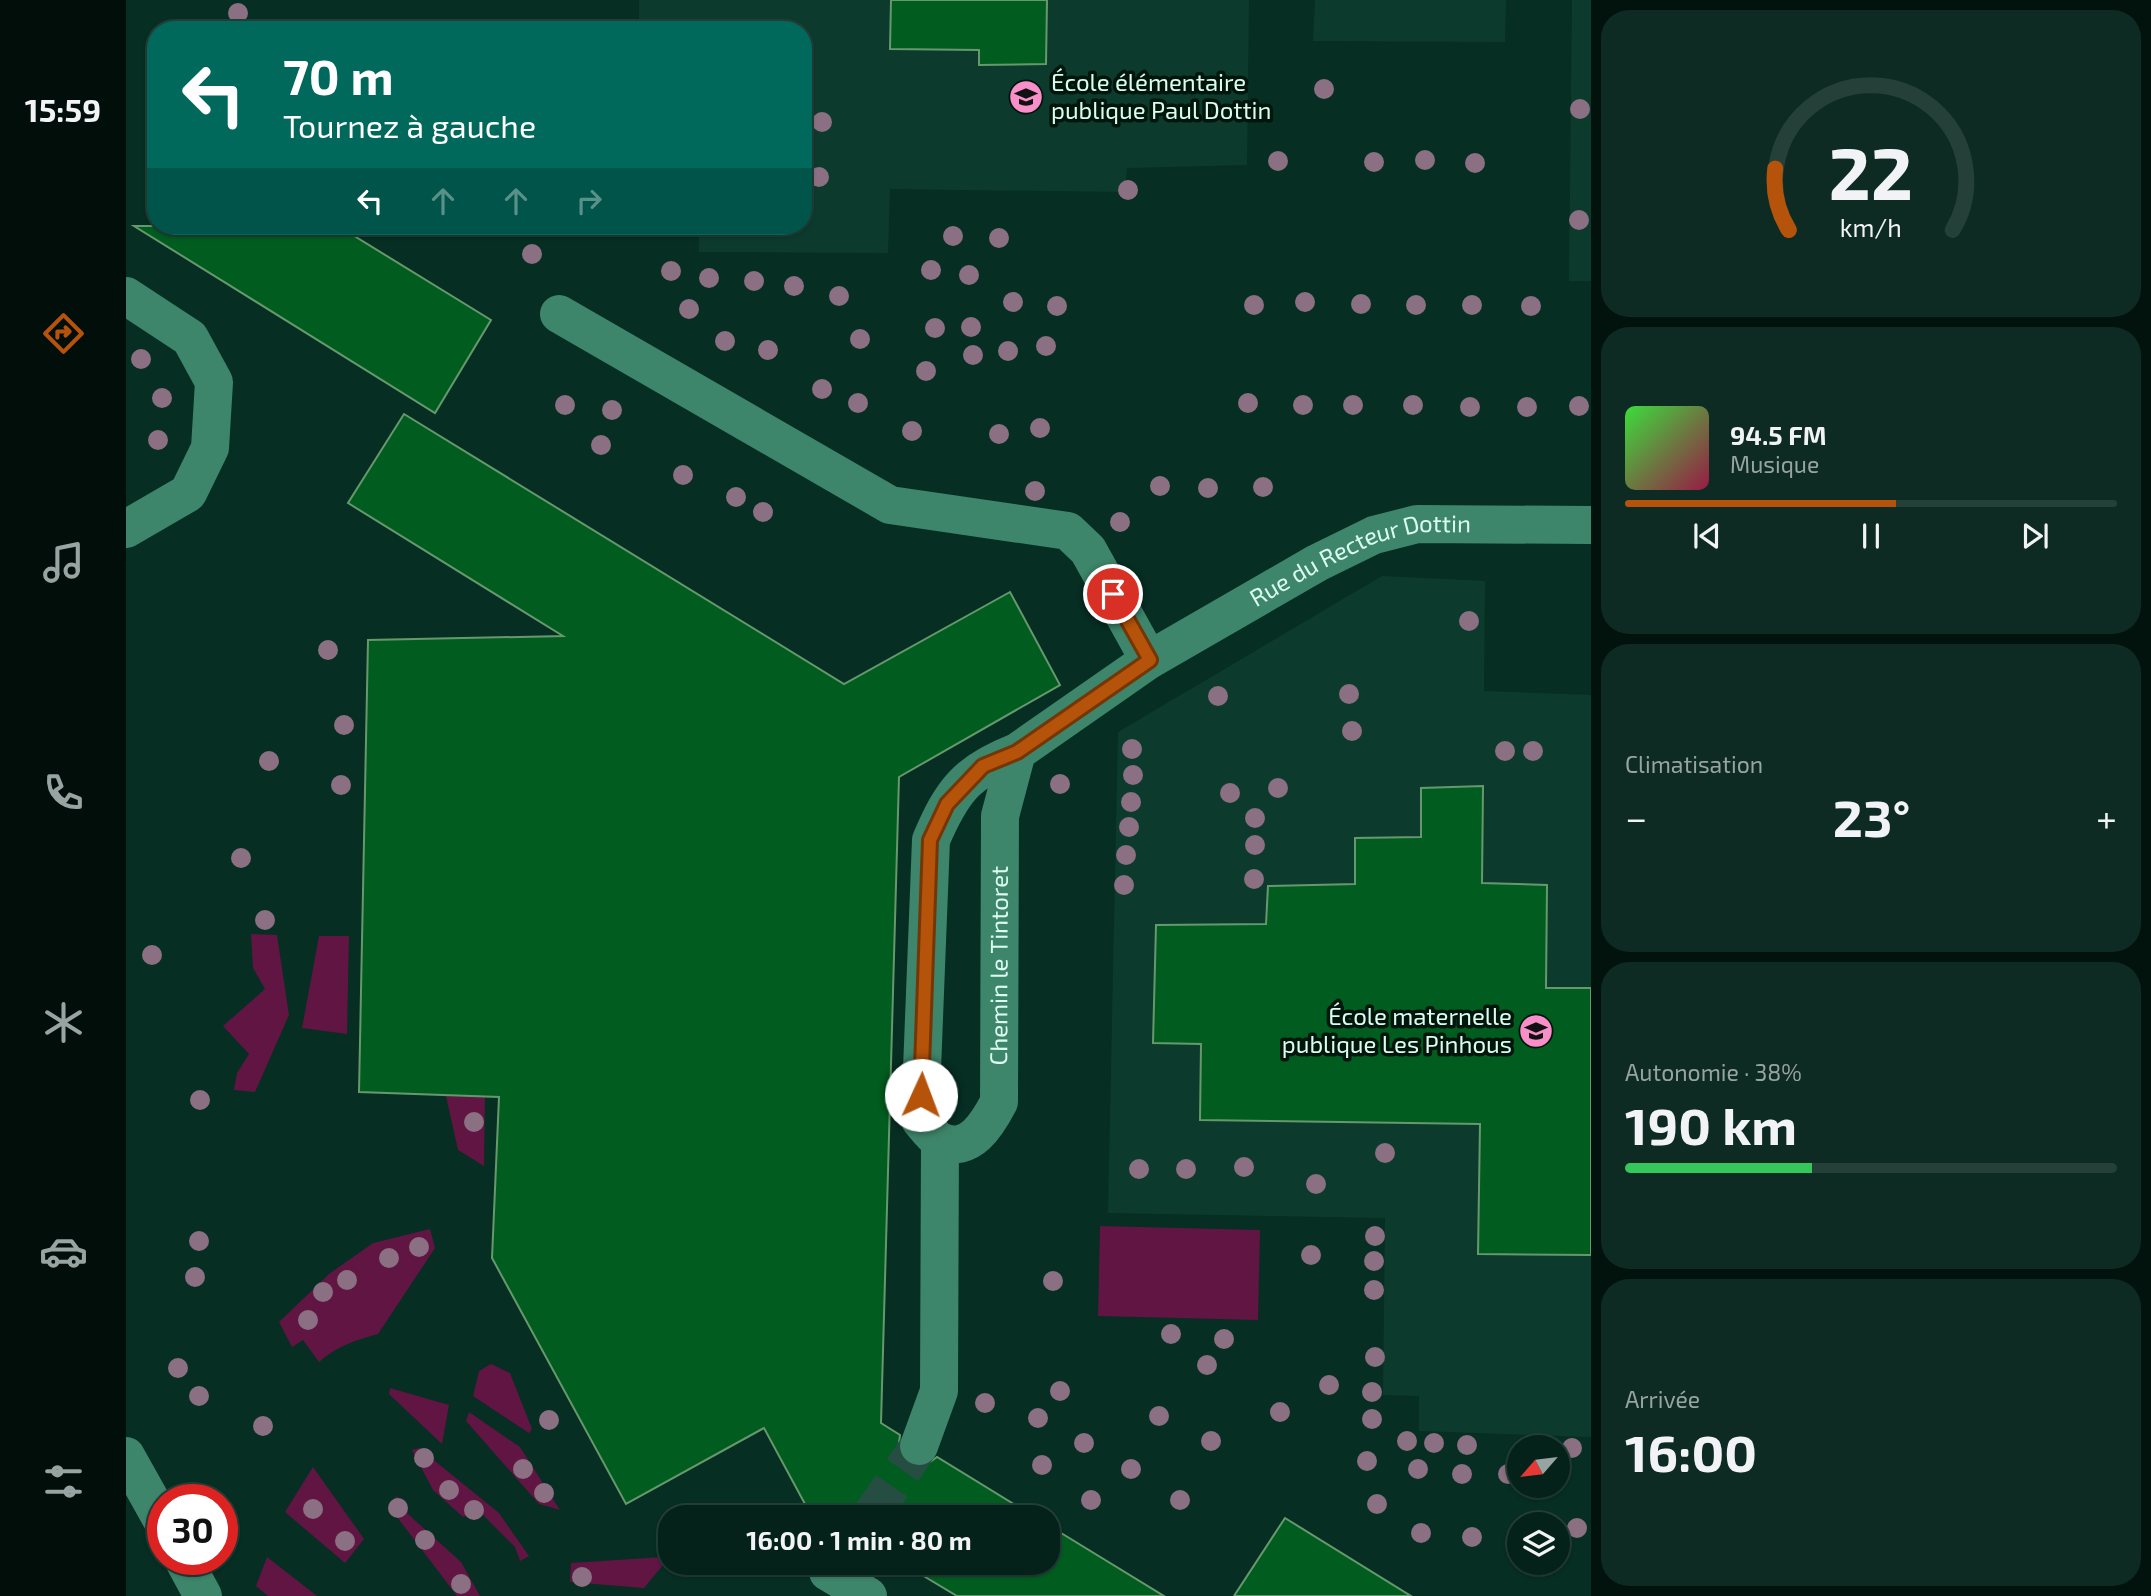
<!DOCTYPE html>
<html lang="fr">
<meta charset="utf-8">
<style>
:root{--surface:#04221a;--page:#0d2a23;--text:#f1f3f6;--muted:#97a4a2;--line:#253f39;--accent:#b45309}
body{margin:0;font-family:"Exo 2",sans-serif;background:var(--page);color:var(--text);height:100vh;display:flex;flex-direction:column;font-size:26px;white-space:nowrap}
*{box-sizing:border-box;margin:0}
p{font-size:23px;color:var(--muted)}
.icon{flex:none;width:38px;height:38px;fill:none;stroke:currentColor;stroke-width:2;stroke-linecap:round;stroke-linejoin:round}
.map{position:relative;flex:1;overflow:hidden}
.drawer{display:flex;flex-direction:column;gap:10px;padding:10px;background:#02130e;width:560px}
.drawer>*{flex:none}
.guide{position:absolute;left:21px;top:21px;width:665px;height:214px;border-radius:28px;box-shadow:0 2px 5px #0004,0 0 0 2px var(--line);background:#00695c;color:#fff;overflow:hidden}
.needle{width:46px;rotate:242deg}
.controls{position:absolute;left:1381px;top:1435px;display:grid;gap:14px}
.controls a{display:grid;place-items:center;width:63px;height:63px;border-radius:50%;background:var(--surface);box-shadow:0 2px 5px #0004,0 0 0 2px var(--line);font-size:35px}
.speed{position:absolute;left:21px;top:1484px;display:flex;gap:14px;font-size:35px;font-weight:700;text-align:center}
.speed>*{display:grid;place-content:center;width:91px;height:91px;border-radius:50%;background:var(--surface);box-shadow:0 2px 5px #0004,0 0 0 2px var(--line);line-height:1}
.speed .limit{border:10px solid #d22;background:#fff;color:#111}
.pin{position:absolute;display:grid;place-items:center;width:60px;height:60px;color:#fff;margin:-30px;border:4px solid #fff;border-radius:50%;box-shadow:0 2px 7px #0007}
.me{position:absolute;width:77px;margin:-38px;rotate:2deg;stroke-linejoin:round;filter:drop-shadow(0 0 5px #0008)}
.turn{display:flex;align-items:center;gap:24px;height:147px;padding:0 21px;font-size:32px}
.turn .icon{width:91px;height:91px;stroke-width:2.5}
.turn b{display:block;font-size:49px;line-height:60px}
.lanes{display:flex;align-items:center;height:66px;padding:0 21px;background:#0003;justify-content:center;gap:35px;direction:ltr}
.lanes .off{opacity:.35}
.big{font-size:52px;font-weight:700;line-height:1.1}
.drawer .card{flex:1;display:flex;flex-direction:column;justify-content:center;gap:10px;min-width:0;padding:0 24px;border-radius:28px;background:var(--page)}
.drawer .dial{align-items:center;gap:0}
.dial svg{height:182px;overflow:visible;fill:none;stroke:var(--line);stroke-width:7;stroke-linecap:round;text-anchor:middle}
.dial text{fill:var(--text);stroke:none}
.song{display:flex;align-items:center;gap:21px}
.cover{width:84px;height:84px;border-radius:10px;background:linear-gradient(135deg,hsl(120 70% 55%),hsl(340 70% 35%))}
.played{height:7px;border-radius:4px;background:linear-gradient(90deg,var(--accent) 55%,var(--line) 55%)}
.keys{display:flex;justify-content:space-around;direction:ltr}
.heat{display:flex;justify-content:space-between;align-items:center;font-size:38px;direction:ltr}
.charge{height:10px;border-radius:5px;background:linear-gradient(90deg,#34c759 38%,var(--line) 0)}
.trip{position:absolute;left:532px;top:1505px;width:402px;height:70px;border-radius:28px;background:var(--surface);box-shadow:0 2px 5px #0004,0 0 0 2px var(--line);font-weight:700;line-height:70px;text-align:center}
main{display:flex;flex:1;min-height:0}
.tab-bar{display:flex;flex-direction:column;width:126px;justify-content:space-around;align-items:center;background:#020e0a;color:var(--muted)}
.tab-bar .icon{width:49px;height:49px}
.tab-bar .current{color:var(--accent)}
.tab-bar b{font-size:32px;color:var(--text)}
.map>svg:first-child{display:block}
</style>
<main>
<nav class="tab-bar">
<b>15:59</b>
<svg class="icon current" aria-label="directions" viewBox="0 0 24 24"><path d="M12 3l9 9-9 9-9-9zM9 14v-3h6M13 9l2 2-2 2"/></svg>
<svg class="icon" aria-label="music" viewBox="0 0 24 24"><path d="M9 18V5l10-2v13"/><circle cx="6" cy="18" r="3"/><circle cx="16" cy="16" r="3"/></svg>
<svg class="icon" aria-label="phone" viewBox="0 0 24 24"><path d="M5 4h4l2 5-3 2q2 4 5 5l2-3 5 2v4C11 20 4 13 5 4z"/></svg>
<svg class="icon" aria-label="climate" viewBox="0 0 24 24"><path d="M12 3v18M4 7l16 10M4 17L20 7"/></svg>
<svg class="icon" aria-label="car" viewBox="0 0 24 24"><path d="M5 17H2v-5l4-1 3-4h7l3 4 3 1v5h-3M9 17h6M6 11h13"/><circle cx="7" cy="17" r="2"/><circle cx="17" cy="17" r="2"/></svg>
<svg class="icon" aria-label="filters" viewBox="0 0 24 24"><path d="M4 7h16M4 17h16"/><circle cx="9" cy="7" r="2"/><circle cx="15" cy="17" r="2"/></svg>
</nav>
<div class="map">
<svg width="1465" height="1596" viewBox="0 0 1465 1596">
<rect width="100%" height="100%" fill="#062e22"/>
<!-- built -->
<g fill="#0c3b2d">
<polygon points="513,0 1123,0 1121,165 1001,168 999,192 764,189 762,253 573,252 573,226 677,226 677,30 513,30"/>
<polygon points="1189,0 1380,0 1379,42 1187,41"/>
<polygon points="1446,0 1465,0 1465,281 1443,281"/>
<polygon points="1256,576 1359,581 1358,691 1465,695 1465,1437 1293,1431 1293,1396 1257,1395 1259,1218 982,1213 992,732"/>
</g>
<!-- green -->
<g fill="#601543">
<polygon points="125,934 151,935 163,1015 129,1092 108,1090 111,1073 123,1054 97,1026 139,989 127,968"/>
<polygon points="193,936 223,936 221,1034 176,1028"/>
<polygon points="320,1096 359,1097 358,1166 332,1150"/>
<polygon points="974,1226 1134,1230 1132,1320 972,1316"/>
<path d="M 304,1229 L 309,1248 L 252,1334 C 230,1340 211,1346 193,1362 L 177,1340 L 166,1347 L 153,1322 L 203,1274 L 247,1243 Z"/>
<polygon points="365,1364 384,1373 406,1429 403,1433 347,1396 353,1371"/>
<polygon points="264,1388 323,1405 316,1444 263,1394"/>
<polygon points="343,1412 394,1447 434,1510 413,1504 340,1421"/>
<polygon points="293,1448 373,1513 403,1556 394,1561 389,1547 354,1512 337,1517 307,1490 286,1450"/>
<polygon points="187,1467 238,1539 219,1563 159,1512"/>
<polygon points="271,1496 283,1515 335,1562 354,1596 331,1596 262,1505"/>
<polygon points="141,1557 191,1596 142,1596 130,1586"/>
<polygon points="537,1557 537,1565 518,1588 444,1582 445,1563"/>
</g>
<!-- building -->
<g fill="#005d1f" stroke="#67986d" stroke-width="2">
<polygon points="765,0 921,0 920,64 853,65 853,50 764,49"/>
<polygon points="8,226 212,226 365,320 309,413"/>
<polygon points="278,414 718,684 884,592 934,685 773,777 755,1423 774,1435 772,1450 777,1461 785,1466 797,1467 811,1457 909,1517 686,1517 638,1428 500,1504 366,1258 373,1097 233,1092 242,640 437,636 222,503"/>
<polygon points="1357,786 1356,883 1421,885 1420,988 1465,988 1465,1255 1352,1254 1354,1124 1074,1120 1075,1044 1027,1043 1030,925 1140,924 1142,886 1229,884 1229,838 1295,837 1295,788"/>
<polygon points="1159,1518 1285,1596 1108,1596"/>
<polygon points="922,1525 1038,1596 831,1596 776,1563 922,1563"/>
</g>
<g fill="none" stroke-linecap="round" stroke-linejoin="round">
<!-- minor-tunnel -->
<polyline stroke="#264d41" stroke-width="38" stroke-dasharray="38 19" stroke-linecap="butt" points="744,1517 793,1446"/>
<!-- minor -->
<g stroke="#3d856b" stroke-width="38">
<polyline points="0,296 64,338 88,382 84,448 62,493 0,529"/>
<polyline points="433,314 764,505 942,531 962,550 1023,660"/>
<path id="s1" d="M 891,752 C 840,772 826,791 805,840 L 794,1120 C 799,1126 807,1137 814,1141 C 844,1155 862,1123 873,1102 L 874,816 L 891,752 L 1023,660 L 1191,563 L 1248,535 L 1291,524 L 1465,525"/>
<polyline points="793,1446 813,1391 814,1141"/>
<polyline points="0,1456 37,1522"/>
<polyline points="57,1559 77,1596"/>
<polyline points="709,1563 702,1572 742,1596"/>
</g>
</g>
<!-- trees -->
<g fill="#8b6f82">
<circle cx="112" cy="13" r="10"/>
<circle cx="1198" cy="89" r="10"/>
<circle cx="1454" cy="109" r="10"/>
<circle cx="696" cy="122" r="10"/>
<circle cx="1299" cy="160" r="10"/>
<circle cx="1152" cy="161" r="10"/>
<circle cx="1248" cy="162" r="10"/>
<circle cx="1349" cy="163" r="10"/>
<circle cx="693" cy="177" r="10"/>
<circle cx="1002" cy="190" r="10"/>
<circle cx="1453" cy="220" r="10"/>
<circle cx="827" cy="236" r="10"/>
<circle cx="873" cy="238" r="10"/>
<circle cx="406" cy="254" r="10"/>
<circle cx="805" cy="270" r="10"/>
<circle cx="545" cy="271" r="10"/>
<circle cx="843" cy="275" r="10"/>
<circle cx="583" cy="278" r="10"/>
<circle cx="628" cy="281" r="10"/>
<circle cx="668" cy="286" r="10"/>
<circle cx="713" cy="296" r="10"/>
<circle cx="887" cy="302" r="10"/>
<circle cx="1179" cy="302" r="10"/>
<circle cx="1235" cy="304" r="10"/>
<circle cx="1128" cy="305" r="10"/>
<circle cx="1290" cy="305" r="10"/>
<circle cx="1346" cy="305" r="10"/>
<circle cx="931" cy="306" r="10"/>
<circle cx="1405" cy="306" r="10"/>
<circle cx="563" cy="309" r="10"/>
<circle cx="845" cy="327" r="10"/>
<circle cx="809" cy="328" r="10"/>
<circle cx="734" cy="339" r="10"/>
<circle cx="599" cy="341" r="10"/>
<circle cx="920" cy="346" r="10"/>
<circle cx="642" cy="350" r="10"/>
<circle cx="882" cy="351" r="10"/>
<circle cx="847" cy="355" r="10"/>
<circle cx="15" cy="359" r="10"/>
<circle cx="800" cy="371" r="10"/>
<circle cx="696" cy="389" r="10"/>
<circle cx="36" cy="398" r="10"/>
<circle cx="732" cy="403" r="10"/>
<circle cx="1122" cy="403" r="10"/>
<circle cx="439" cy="405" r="10"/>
<circle cx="1177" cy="405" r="10"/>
<circle cx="1227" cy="405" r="10"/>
<circle cx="1287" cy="405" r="10"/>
<circle cx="1453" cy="406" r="10"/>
<circle cx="1344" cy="407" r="10"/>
<circle cx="1401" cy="407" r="10"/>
<circle cx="486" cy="410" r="10"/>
<circle cx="914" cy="428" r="10"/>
<circle cx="786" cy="431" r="10"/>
<circle cx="873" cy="434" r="10"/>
<circle cx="32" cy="440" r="10"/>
<circle cx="475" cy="445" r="10"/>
<circle cx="557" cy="475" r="10"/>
<circle cx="1034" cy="486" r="10"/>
<circle cx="1137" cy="487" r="10"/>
<circle cx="1082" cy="488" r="10"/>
<circle cx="909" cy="491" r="10"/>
<circle cx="610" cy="497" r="10"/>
<circle cx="637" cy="512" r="10"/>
<circle cx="994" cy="522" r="10"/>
<circle cx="1343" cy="621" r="10"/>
<circle cx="202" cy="650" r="10"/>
<circle cx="1223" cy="694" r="10"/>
<circle cx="1092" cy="696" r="10"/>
<circle cx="218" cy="725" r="10"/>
<circle cx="1226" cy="731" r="10"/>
<circle cx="1006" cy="749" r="10"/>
<circle cx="1379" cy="751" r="10"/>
<circle cx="1407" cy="751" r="10"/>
<circle cx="143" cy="761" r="10"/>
<circle cx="1007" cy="775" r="10"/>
<circle cx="934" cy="784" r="10"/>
<circle cx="215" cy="785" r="10"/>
<circle cx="1152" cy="788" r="10"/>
<circle cx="1104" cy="793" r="10"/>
<circle cx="1005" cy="802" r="10"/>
<circle cx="1129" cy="818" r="10"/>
<circle cx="1003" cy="827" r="10"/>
<circle cx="1129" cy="845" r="10"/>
<circle cx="1000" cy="855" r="10"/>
<circle cx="115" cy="858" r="10"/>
<circle cx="1128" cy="879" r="10"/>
<circle cx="998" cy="885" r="10"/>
<circle cx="139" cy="920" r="10"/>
<circle cx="26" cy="955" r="10"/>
<circle cx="74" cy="1100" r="10"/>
<circle cx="348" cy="1122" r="10"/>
<circle cx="1259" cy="1153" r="10"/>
<circle cx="1118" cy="1167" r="10"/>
<circle cx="1013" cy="1169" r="10"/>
<circle cx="1060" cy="1169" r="10"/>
<circle cx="1190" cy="1184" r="10"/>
<circle cx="1249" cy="1236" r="10"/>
<circle cx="73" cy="1241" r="10"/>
<circle cx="293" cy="1247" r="10"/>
<circle cx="1185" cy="1255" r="10"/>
<circle cx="263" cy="1258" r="10"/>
<circle cx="1248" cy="1261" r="10"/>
<circle cx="69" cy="1277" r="10"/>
<circle cx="221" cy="1280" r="10"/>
<circle cx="927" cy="1281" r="10"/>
<circle cx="1248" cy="1290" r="10"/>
<circle cx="197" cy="1292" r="10"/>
<circle cx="182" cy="1320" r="10"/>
<circle cx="1045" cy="1334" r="10"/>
<circle cx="1098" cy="1339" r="10"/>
<circle cx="1249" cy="1357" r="10"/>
<circle cx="1081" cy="1365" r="10"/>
<circle cx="52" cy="1368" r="10"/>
<circle cx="1203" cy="1385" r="10"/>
<circle cx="934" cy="1391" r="10"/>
<circle cx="1246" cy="1392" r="10"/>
<circle cx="73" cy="1396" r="10"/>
<circle cx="859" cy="1403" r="10"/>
<circle cx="1154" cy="1412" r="10"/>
<circle cx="1033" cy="1416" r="10"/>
<circle cx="912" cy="1418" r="10"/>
<circle cx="1246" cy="1419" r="10"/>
<circle cx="423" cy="1420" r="10"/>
<circle cx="137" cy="1426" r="10"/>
<circle cx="1085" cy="1441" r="10"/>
<circle cx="1281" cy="1441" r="10"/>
<circle cx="958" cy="1443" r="10"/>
<circle cx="1308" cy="1443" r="10"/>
<circle cx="1341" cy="1445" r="10"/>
<circle cx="1446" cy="1448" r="10"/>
<circle cx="298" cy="1458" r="10"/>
<circle cx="1241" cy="1461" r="10"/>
<circle cx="916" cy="1465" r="10"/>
<circle cx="397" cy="1469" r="10"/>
<circle cx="1005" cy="1469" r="10"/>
<circle cx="1292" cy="1469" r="10"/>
<circle cx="1336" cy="1474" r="10"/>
<circle cx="1382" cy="1474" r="10"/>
<circle cx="323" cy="1490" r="10"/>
<circle cx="418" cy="1493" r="10"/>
<circle cx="965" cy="1500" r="10"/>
<circle cx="1054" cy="1500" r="10"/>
<circle cx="1251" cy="1504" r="10"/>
<circle cx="272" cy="1508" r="10"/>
<circle cx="187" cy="1509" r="10"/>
<circle cx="348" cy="1510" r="10"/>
<circle cx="1451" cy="1528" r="10"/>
<circle cx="1295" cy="1533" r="10"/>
<circle cx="1346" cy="1537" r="10"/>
<circle cx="299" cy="1540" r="10"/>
<circle cx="219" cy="1541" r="10"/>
<circle cx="456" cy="1577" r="10"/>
<circle cx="335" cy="1584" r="10"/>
</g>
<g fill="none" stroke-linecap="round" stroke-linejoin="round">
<!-- route casing -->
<g stroke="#753606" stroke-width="18">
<polyline id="route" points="795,1095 804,840 821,804 857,766 891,752 1024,660 987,594"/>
</g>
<!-- route -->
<use href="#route" stroke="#b45309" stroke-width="12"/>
</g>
<!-- icons -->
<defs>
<g id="school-disc" transform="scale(1.75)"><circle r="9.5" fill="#f98fc8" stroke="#00150c"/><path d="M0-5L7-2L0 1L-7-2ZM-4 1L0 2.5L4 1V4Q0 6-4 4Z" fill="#111"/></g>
</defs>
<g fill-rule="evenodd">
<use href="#school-disc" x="900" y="97"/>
<use href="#school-disc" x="1410" y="1031"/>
</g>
<g text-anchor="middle" stroke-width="7" stroke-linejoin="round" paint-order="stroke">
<!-- poi labels -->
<g font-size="24" fill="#dafdee" stroke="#00150c" text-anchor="start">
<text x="925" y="91">École élémentaire<tspan x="925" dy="28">publique Paul Dottin</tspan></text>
<text x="1386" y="1025" text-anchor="end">École maternelle<tspan x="1386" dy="28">publique Les Pinhous</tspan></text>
</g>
<!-- street labels -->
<g font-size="24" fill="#dafdee" stroke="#00150c">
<text dy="8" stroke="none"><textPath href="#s1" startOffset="1267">Rue du Recteur Dottin</textPath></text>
<text dy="8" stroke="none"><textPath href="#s1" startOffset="653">Chemin le Tintoret</textPath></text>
</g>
</g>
</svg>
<div class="controls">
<a><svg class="needle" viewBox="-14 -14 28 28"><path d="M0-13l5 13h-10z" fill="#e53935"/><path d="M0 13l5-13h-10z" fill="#97a4a2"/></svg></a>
<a><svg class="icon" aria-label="layers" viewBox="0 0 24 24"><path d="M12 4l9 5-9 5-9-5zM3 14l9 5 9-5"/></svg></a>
</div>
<div class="speed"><div class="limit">30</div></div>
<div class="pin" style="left:987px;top:594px;background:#d93025"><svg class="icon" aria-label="arrive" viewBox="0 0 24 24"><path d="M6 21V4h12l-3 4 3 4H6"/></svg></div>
<svg class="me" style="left:795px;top:1095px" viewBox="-20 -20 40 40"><circle r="19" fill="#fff"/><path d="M0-13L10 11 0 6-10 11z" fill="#b45309"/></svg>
<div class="trip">16:00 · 1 min · 80 m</div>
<div class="guide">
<div class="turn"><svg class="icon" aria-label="left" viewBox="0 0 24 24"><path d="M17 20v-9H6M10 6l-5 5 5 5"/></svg><div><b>70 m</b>Tournez à gauche</div></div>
<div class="lanes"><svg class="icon" aria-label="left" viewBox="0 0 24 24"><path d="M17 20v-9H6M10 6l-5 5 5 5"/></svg><svg class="icon off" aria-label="ahead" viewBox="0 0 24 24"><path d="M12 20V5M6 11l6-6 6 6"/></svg><svg class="icon off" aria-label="ahead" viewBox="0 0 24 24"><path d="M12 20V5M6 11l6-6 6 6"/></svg><svg class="icon off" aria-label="right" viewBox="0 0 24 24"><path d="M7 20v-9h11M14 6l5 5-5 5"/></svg></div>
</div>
</div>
<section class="drawer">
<div class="card dial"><svg viewBox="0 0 100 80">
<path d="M14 69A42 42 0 1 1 86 69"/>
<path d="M14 69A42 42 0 0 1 8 42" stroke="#b45309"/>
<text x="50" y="56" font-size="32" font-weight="700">22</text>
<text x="50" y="72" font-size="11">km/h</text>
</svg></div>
<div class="card">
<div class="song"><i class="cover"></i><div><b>94.5 FM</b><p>Musique</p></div></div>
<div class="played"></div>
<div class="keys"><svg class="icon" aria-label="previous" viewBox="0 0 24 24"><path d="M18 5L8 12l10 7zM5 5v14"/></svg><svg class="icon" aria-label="pause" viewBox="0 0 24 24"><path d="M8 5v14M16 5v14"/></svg><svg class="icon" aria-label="next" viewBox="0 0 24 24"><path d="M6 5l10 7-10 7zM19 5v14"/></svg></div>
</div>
<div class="card"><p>Climatisation</p>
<div class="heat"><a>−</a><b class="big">23°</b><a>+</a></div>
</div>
<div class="card"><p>Autonomie · 38%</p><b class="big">190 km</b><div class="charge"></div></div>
<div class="card"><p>Arrivée</p><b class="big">16:00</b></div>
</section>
</main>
